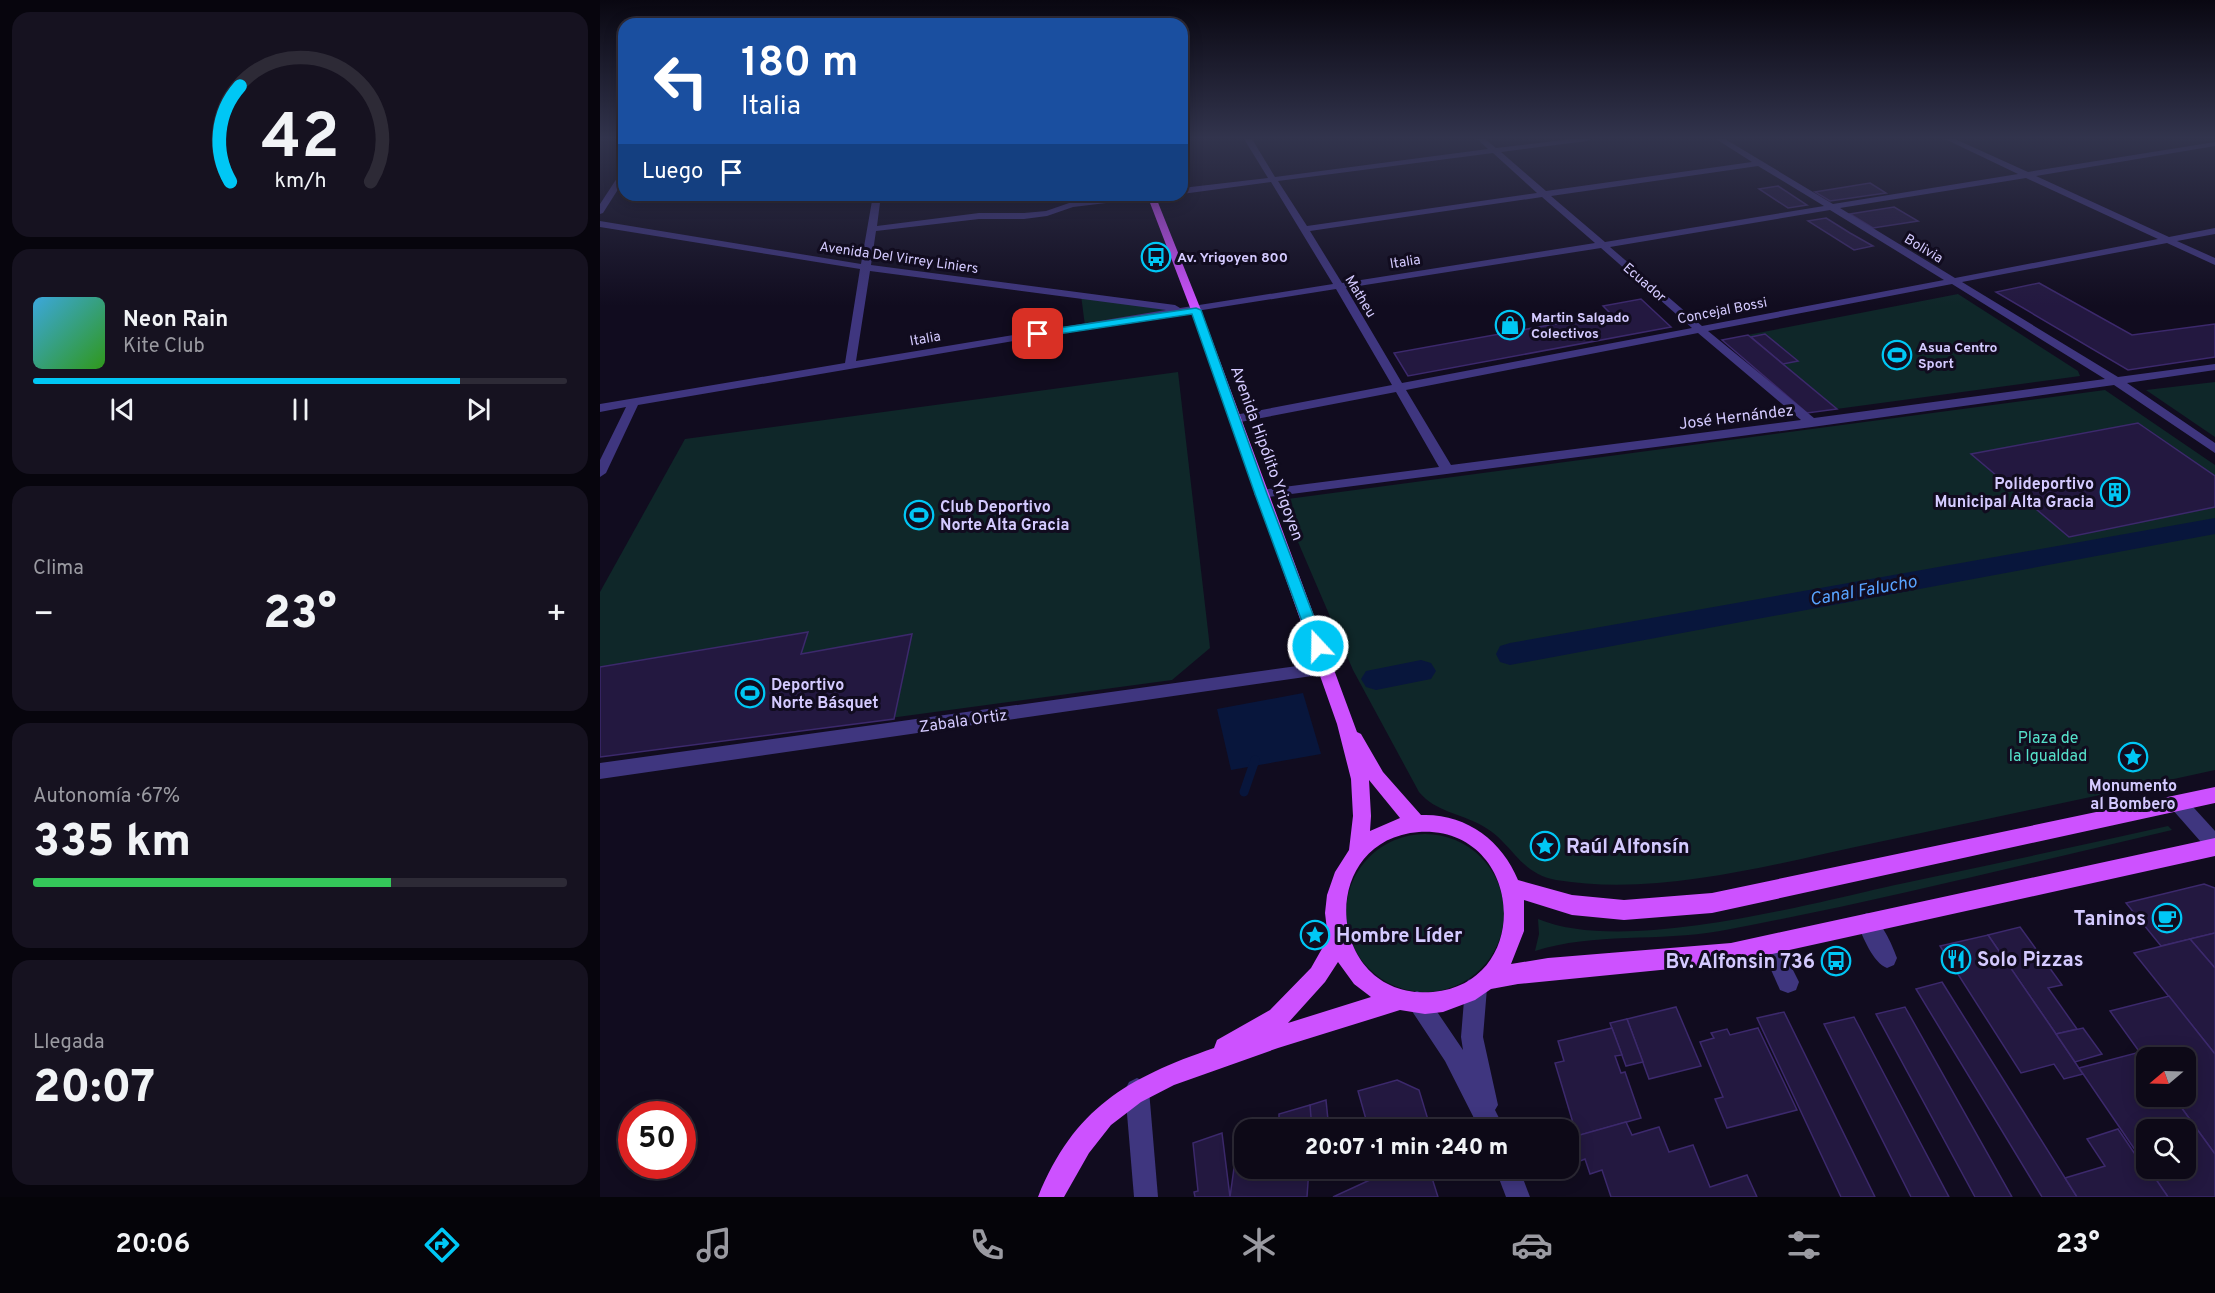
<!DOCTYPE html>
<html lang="es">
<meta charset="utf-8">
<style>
:root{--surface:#0d0917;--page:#161220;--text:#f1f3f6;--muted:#9a9aa1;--line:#2d2a36;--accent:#00c7f5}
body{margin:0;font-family:Overpass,sans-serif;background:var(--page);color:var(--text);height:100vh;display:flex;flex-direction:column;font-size:22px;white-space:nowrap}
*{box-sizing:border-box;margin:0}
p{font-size:20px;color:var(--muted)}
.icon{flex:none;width:33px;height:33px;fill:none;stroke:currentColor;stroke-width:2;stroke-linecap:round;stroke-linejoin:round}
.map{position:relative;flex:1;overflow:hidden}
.panel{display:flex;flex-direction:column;gap:12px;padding:12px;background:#07050d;width:600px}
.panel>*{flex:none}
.top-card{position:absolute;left:18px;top:18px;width:570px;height:183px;border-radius:18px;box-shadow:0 3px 15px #0003,0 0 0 2px var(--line);background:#1a4fa0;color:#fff;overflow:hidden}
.needle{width:39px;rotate:251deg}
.tools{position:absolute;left:1536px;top:1047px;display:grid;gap:12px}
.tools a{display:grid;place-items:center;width:60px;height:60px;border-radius:12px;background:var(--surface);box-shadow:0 3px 15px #0003,0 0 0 2px var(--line);font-size:30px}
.speed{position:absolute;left:18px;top:1101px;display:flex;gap:12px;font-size:30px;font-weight:700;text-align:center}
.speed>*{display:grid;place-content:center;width:78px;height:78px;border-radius:50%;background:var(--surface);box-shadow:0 3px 15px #0003,0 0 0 2px var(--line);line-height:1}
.speed .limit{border:9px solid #d22;background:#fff;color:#111}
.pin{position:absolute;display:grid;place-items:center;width:51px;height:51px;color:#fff;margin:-26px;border-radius:12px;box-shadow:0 3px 9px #0006}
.me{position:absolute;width:66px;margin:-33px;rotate:339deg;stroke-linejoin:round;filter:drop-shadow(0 0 4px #0008)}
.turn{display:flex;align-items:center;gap:21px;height:126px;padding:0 24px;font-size:27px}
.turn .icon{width:78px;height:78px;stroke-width:2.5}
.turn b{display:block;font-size:42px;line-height:51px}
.then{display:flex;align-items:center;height:57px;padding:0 24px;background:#0003;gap:12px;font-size:22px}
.big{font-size:45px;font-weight:800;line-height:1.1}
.panel .card{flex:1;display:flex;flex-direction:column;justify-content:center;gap:9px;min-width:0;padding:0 21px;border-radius:18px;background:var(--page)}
.panel .dial{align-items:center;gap:0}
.dial svg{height:156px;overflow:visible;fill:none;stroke:var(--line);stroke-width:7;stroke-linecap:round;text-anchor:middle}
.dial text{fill:var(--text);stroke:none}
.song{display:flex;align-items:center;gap:18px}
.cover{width:72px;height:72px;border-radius:9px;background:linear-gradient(135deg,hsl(200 70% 55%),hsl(110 70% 35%))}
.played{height:6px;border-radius:3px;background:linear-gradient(90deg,var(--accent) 80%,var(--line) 80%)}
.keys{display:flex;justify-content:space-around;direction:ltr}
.heat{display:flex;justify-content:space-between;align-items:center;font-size:33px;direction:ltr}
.charge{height:9px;border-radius:4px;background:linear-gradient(90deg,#34c759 67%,var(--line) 0)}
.trip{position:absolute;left:634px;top:1119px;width:345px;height:60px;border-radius:18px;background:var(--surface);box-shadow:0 3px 15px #0003,0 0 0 2px var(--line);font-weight:800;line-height:60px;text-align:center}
.menu{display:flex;height:96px;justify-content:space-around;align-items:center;background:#050409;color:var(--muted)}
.menu .icon{width:42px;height:42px}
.menu .on{color:var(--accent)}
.menu b{font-size:27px;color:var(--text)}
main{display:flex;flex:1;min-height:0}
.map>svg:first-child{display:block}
</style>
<main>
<section class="panel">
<div class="card dial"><svg viewBox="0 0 100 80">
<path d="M14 69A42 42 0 1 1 86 69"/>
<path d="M14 69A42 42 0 0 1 19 20" stroke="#00c7f5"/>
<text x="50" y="56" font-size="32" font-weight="700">42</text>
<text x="50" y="72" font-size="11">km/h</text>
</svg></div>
<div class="card">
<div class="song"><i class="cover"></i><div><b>Neon Rain</b><p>Kite Club</p></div></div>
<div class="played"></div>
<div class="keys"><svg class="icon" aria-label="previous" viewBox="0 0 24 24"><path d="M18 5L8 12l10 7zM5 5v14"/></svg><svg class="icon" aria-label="pause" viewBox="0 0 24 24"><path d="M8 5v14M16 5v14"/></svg><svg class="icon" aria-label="next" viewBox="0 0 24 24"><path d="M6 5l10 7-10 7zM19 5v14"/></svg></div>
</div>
<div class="card"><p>Clima</p>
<div class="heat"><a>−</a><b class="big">23°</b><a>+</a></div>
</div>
<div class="card"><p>Autonomía · 67%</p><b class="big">335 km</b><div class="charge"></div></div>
<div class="card"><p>Llegada</p><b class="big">20:07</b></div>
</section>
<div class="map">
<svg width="1615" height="1197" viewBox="0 0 1615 1197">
<rect width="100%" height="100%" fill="#110c1f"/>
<!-- green -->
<g fill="#0f2729">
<polygon points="1358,294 1478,371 1480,376 1207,413 1122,340"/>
<polygon points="481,295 580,312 485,326"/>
<polygon points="578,372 610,648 572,680 0,757 0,592 85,439"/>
<polygon points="1615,382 1615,437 1546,390"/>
<path d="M 1505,390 L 1615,465 L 1615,770 C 1501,795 1388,819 1274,843 C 1174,864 1059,897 956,880 C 918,873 913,842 881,825 C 859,813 836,812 819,792 L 753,670 L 680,500 Z"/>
<path d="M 1568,826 L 1572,830 C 1421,865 1271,903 1120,931 C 1059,942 994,932 935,951 L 939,934 L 938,919 C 1024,955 1208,904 1300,884 C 1389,865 1479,846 1568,826 Z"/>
<circle cx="825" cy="913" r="79"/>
</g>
<!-- water -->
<polygon fill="#08163c" points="703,693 721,754 631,770 617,709"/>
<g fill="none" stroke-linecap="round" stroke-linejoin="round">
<!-- stream -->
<polyline stroke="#08163c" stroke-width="9" points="644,792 655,760"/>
<!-- canal -->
<g fill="#08163c" fill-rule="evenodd">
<polygon points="1615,518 1615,534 910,665 900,662 896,654 900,646 910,643"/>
<polygon points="821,660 831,663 836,671 831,679 776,690 766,687 761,679 766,671"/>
</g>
</g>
<!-- building -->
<g fill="#231840" stroke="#3c296c" stroke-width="1.5">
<polygon points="1270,183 1286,193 1230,201 1215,192"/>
<polygon points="1178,186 1207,205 1188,208 1159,189"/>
<polygon points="1294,207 1318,221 1273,228 1250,214"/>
<polygon points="1226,218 1250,233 1273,246 1254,250 1208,221"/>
<polygon points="1439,283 1532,335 1615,324 1615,357 1528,370 1396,292"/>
<polygon points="1041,299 1071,327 808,376 794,353 1011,314 1003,306"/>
<polygon points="1165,334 1198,361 1183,364 1151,337"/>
<polygon points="1148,335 1237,409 1207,413 1122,340"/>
<polygon points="1538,423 1615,476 1615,507 1469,537 1371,454"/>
<polygon points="208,632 201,654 312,634 294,719 0,757 0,667"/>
<polygon points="1604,884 1615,888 1615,933 1561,946 1526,903"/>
<polygon points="1420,927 1462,985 1448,988 1477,1029 1456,1034 1388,935"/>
<polygon points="1615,933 1615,968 1590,939"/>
<polygon points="1388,935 1456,1034 1483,1074 1464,1079 1454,1064 1421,1073 1340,946"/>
<polygon points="1590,939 1615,968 1615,1054 1534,953"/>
<polygon points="1342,982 1477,1197 1442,1197 1316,989"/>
<polygon points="1569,996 1615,1054 1615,1154 1573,1096 1586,1096 1586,1058 1546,1058 1546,1061 1510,1011"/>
<polygon points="1076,1007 1101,1066 1049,1079 1027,1019"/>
<polygon points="1305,1007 1412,1197 1375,1197 1276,1014"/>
<polygon points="1184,1012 1275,1197 1241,1197 1157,1018"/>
<polygon points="1254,1017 1349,1197 1311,1197 1224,1024"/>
<polygon points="1027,1019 1043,1062 1026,1066 1010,1023"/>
<polygon points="1012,1028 1022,1055 1015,1056 1021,1073 1025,1072 1041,1118 977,1136 955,1063 964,1061 958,1041"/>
<polygon points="1158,1028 1197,1110 1127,1128 1115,1099 1123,1097 1100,1042 1114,1038 1111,1033 1127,1029 1130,1035"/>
<polygon points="1483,1028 1502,1054 1475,1062 1456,1034"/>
<polygon points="1540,1052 1546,1061 1546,1096 1573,1096 1615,1154 1615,1197 1568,1197 1548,1168 1586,1168 1586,1130 1546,1130 1546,1166 1479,1068"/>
<polygon points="797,1080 819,1090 829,1123 813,1130 769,1130 758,1091"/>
<polygon points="726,1100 729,1130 711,1130 710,1105"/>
<polygon points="710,1105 712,1130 679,1130 679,1114"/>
<polygon points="1026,1122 1032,1135 1059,1127 1069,1152 1093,1145 1110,1187 1147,1175 1157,1197 1011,1197 1002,1170 990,1174 985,1159 975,1163 969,1148 969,1138"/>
<polygon points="1518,1129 1537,1157 1540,1156 1568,1197 1477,1197 1465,1178 1505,1166 1487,1139"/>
<polygon points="639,1132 645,1132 645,1168 709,1168 707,1197 630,1197"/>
<polygon points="622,1133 630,1197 595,1197 594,1192 598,1191 593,1143"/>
<polygon points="769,1168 844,1168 846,1173 832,1178 838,1197 733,1197 772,1179"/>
</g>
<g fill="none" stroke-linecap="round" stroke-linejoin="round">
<!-- minor -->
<g fill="#3f367f" fill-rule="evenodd">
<path d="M 644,139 L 652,139 L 675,177 L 888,149 L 877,139 L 885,139 L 896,148 L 971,139 L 991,139 L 987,141 L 901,152 L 946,191 L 1152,162 L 1116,139 L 1125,139 L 1233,204 L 1418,174 L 1345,139 L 1355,139 L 1428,172 L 1615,142 L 1615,146 L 1436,176 L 1569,237 L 1615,228 L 1615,234 L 1577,241 L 1615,258 L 1615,265 L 1567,243 L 1362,282 L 1518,377 L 1615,364 L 1615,370 L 1527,383 L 1615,443 L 1615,453 L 1514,385 L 1212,427 L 661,498 L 656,497 L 654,494 L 661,490 L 839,467 L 796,392 L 635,423 L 629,419 L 635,415 L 792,385 L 736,289 L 514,324 L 38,405 L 6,473 L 0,477 L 0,460 L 26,407 L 0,412 L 0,404 L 245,363 L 260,269 L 0,227 L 0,221 L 261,264 L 273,195 L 281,195 L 277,226 L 379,213 L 424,213 L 446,211 L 472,202 L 529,195 L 552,195 L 548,198 L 473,207 L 447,216 L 424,219 L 379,219 L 276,231 L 271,265 L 575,305 L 580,308 L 733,284 L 671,182 L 582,194 L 582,188 L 668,178 ZM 893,153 L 937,193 L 707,226 L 678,181 ZM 1158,166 L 1224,206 L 1005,242 L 951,196 ZM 1426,178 L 1558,239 L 1355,278 L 1240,208 ZM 942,197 L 995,243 L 742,283 L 710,231 ZM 1230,210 L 1344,280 L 1102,326 L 1010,247 ZM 1001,248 L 1092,328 L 802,383 L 746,288 ZM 270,271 L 566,310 L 256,361 ZM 1352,284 L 1505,379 L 1214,418 L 1108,331 ZM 1098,333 L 1201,420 L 851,465 L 806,390 Z"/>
<polygon points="21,172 24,172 24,180 3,213 0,214 0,204"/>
<polygon points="726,662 732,664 734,668 732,672 726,674 0,779 0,763"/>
<polygon points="1578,795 1584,797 1615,831 1615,853 1608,850 1572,809 1569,803 1572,797"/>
<path d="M 1267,913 C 1281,919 1292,944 1297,958 L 1294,965 L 1287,968 C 1273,963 1263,937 1257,923 L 1260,916 Z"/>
<polygon points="1170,935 1177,938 1199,982 1196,990 1188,993 1180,990 1160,945 1163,938"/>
<polygon points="876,977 884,980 887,988 883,1037 898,1105 895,1110 905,1130 880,1130 845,1061 806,1002 809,994 817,991 825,994 863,1050 861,1037 865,988 868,980"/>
<polygon points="537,1078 545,1082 549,1090 558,1197 534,1197 525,1090 529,1082"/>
<polygon points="895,1168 919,1168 930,1197 906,1197"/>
</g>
<!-- major -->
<path fill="#cd51ff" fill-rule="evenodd" d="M 547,195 L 555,195 L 601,310 L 757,732 L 761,734 L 783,772 L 821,815 C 865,813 902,840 918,880 L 972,895 L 1024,900 L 1112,893 L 1615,787 L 1615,803 L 1112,913 L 1024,920 L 972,915 L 924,900 L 924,931 L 911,964 L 948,958 L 1131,943 L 1615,838 L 1615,856 L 1131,963 L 918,984 L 891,989 L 875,1000 L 843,1012 L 825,1014 L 800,1010 L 781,1016 L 678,1048 L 574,1085 L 541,1102 L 511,1125 L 489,1153 L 464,1197 L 438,1197 C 474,1108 527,1078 614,1048 L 617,1040 L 670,1010 L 711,968 L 728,938 L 725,913 L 727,895 L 735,872 L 749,850 L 753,816 L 751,779 L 737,724 L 591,310 ZM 769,780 L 800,818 L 770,831 L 771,816 ZM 819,832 C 924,826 935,983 833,992 C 726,1001 714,840 819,832 ZM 738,962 L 754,984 L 771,997 L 688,1023 L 725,982 Z"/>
</g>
<!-- sky -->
<linearGradient id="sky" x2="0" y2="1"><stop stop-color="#090711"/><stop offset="0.45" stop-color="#32344d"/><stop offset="1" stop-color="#32344d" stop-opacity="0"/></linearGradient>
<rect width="1615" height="306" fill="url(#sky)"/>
<!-- route -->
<polygon fill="#00c7f5" stroke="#00819f" stroke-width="1.5" points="596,308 601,310 667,494 725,646 723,650 718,652 711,646 655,494 592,314 438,337 433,334 438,331"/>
<!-- icons -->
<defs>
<g id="bus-ring" transform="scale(1.5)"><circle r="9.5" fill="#110c1f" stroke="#00c7f5" stroke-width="1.5"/><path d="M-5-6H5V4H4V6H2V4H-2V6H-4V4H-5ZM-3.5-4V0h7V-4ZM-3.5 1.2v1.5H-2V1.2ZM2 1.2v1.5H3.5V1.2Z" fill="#00c7f5"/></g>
<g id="shop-ring" transform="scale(1.5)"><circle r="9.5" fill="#110c1f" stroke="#00c7f5" stroke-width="1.5"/><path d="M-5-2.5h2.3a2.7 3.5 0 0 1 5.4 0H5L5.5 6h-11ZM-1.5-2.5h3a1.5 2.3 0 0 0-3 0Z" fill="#00c7f5"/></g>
<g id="stadium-ring" transform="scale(1.5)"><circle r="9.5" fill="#110c1f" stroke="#00c7f5" stroke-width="1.5"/><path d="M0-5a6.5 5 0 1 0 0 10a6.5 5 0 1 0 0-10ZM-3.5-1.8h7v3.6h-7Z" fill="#00c7f5"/></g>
<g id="building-ring" transform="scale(1.5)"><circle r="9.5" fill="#110c1f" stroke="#00c7f5" stroke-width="1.5"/><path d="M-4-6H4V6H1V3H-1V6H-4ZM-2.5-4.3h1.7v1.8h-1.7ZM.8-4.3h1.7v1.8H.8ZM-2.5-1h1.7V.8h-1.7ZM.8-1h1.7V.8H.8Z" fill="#00c7f5"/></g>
<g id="sight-ring" transform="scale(1.5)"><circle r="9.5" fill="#110c1f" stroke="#00c7f5" stroke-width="1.5"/><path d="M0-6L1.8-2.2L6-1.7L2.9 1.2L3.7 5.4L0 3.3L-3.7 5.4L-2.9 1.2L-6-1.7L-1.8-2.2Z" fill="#00c7f5"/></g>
<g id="cafe-ring" transform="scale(1.5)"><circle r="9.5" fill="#110c1f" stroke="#00c7f5" stroke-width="1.5"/><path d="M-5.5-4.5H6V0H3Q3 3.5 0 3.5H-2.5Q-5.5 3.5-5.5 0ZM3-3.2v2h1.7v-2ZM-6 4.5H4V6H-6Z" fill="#00c7f5"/></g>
<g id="restaurant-ring" transform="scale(1.5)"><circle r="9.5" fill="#110c1f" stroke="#00c7f5" stroke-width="1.5"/><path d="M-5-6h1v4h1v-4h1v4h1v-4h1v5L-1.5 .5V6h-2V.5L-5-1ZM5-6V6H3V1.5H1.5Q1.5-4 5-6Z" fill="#00c7f5"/></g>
</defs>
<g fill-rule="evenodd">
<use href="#bus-ring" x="556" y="257"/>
<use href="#shop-ring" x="910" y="325"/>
<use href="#stadium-ring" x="1297" y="355"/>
<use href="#building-ring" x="1515" y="492"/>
<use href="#stadium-ring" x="319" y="515"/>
<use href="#stadium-ring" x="150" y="693"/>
<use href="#sight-ring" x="1533" y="757"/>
<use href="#sight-ring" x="945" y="846"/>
<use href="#cafe-ring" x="1567" y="918"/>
<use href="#sight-ring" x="715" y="935"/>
<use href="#restaurant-ring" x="1356" y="959"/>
<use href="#bus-ring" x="1236" y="961"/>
</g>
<g text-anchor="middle" stroke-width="6" stroke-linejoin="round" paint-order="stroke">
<!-- far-street labels -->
<g font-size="14" fill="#d4caff" stroke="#110c1f">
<text transform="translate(1324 248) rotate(31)" y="5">Bolivia</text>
<text transform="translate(299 257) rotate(8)" y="5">Avenida Del Virrey Liniers</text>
<text transform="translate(805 261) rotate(-9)" y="5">Italia</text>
<text transform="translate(1045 282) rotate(41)" y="5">Ecuador</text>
<text transform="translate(761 296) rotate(59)" y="5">Matheu</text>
<text transform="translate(1122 310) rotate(-11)" y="5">Concejal Bossi</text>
<text transform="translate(325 338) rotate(-10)" y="5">Italia</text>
</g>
<!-- far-poi labels -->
<g font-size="14" font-weight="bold" fill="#d4caff" stroke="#110c1f" text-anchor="start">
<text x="577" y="262">Av. Yrigoyen 800</text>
<text x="931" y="322">Martin Salgado<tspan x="931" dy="16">Colectivos</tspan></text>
<text x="1318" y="352">Asua Centro<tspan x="1318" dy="16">Sport</tspan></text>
</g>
<!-- street labels -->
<g font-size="16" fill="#d4caff" stroke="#110c1f">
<text transform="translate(1136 416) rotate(-7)" y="6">José Hernández</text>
<text transform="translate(668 453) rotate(70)" y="6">Avenida Hipólito Yrigoyen</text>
<text transform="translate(363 720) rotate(-8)" y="6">Zabala Ortiz</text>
</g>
<!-- poi labels -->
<g font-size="16" font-weight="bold" fill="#d4caff" stroke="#110c1f" text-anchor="start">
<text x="1494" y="489" text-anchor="end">Polideportivo<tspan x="1494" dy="18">Municipal Alta Gracia</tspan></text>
<text x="340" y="512">Club Deportivo<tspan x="340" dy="18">Norte Alta Gracia</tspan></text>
<text x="171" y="690">Deportivo<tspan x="171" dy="18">Norte Básquet</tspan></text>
<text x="1533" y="791" text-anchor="middle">Monumento<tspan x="1533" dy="18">al Bombero</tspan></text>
</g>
<!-- park labels -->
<g font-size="16" fill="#55e0c9" stroke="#110c1f">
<text x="1448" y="743">Plaza de<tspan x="1448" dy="18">la Igualdad</tspan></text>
</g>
<!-- water labels -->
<g font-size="18" font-style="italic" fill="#58a3ff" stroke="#110c1f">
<text transform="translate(1263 590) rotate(-10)" y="6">Canal Falucho</text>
</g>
<!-- near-poi labels -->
<g font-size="20" font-weight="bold" fill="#d4caff" stroke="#110c1f" text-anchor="start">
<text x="966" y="853">Raúl Alfonsín</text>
<text x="1546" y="925" text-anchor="end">Taninos</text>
<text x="736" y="942">Hombre Líder</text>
<text x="1377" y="966">Solo Pizzas</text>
<text x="1215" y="968" text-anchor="end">Bv. Alfonsin 736</text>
</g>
</g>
</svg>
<div class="tools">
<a><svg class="needle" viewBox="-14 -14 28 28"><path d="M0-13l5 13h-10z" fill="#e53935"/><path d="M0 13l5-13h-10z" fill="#9a9aa1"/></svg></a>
<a><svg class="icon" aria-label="search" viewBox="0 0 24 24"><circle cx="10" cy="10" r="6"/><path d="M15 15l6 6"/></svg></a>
</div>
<div class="speed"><div class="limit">50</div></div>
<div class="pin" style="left:438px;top:334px;background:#d93025"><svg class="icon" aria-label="arrive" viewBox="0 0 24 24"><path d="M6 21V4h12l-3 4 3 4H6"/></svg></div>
<svg class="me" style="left:718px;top:646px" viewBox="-20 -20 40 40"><circle r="17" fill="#00c7f5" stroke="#fff" stroke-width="3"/><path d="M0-11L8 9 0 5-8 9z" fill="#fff"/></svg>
<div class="trip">20:07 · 1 min · 240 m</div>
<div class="top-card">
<div class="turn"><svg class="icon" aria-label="left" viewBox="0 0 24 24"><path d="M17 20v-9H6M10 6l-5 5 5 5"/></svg><div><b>180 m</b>Italia</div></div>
<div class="then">Luego<svg class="icon" aria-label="arrive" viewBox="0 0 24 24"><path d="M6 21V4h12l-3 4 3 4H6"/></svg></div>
</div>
</div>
</main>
<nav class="menu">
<b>20:06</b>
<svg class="icon on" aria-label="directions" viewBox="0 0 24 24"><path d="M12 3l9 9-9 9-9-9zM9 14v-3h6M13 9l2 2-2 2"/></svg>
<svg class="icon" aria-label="music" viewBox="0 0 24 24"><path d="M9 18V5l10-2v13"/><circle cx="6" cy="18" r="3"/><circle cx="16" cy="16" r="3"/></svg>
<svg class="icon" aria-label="phone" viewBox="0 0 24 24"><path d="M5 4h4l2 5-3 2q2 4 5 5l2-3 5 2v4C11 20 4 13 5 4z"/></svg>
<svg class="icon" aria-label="climate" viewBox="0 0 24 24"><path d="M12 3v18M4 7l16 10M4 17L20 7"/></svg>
<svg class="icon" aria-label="car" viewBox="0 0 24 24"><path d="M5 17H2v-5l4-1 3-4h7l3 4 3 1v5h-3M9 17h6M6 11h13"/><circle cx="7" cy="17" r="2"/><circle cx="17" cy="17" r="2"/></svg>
<svg class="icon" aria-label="filters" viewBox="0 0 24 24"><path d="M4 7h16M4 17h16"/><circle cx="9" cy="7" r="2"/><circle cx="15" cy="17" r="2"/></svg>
<b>23°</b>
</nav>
